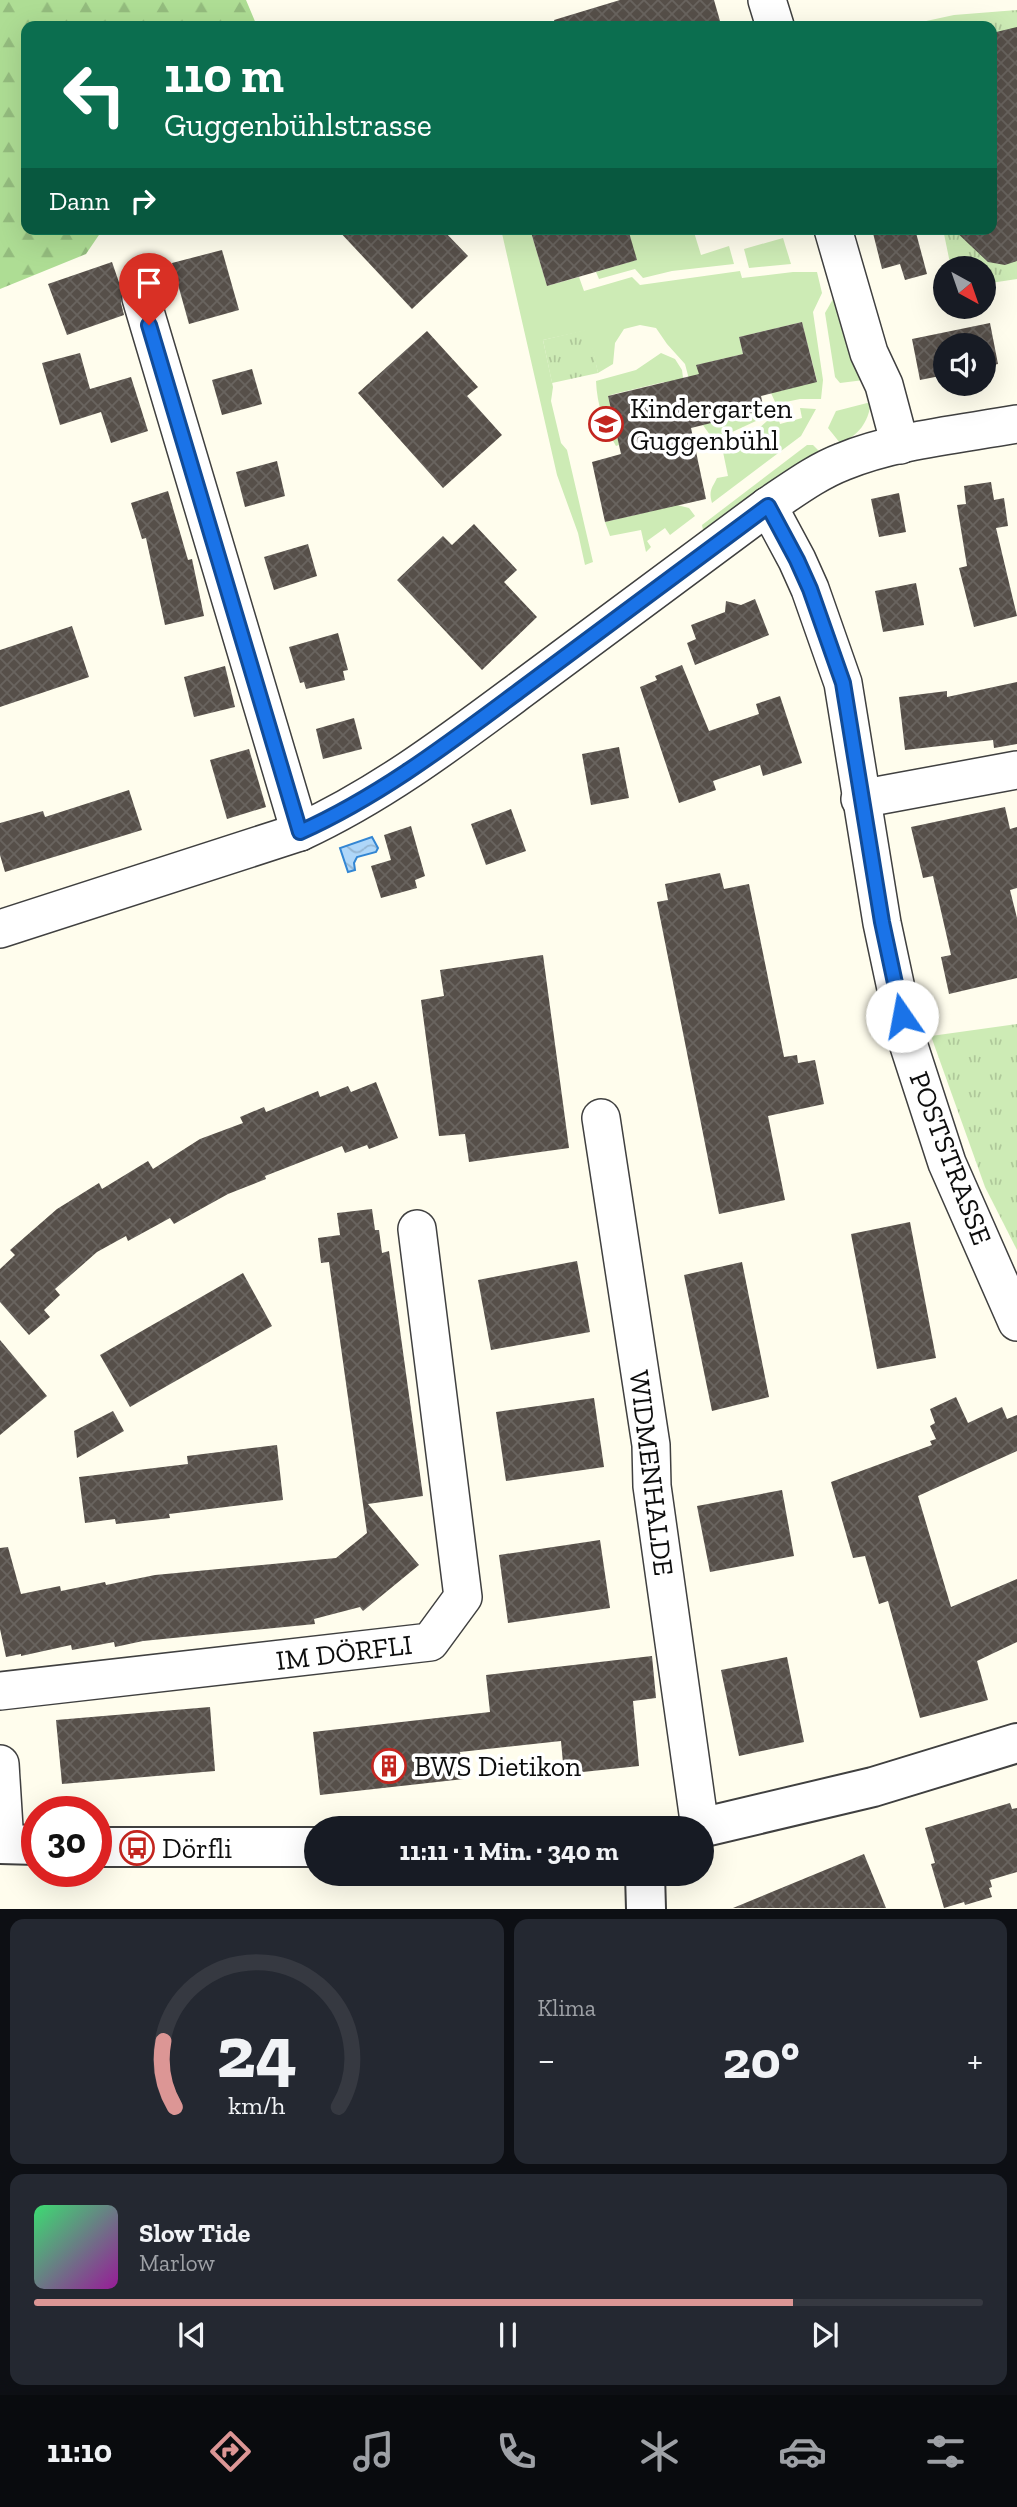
<!DOCTYPE html>
<html lang="de">
<meta charset="utf-8">
<style>
:root{--surface:#171b24;--page:#242831;--text:#f1f3f6;--muted:#9ea1a6;--line:#363941;--accent:#dc9695}
body{margin:0;font-family:"Zilla Slab",serif;background:var(--page);color:var(--text);height:100vh;display:flex;flex-direction:column;font-size:26px;white-space:nowrap}
*{box-sizing:border-box;margin:0}
p{font-size:23px;color:var(--muted)}
.icon{flex:none;width:38px;height:38px;fill:none;stroke:currentColor;stroke-width:2;stroke-linecap:round;stroke-linejoin:round}
.map{position:relative;height:1909px;overflow:hidden}
.side{display:flex;flex-direction:column;gap:10px;padding:10px;background:#0d0f14;flex:1}
.side>*{flex:none}
.top-card{position:absolute;left:21px;top:21px;width:976px;height:214px;border-radius:14px;box-shadow:0 7px 28px #0002;background:#0b6e4f;color:#fff;overflow:hidden}
.needle{width:46px;rotate:140deg}
.fabs{position:absolute;left:933px;top:256px;display:grid;gap:14px}
.fabs a{display:grid;place-items:center;width:63px;height:63px;border-radius:50%;background:var(--surface);box-shadow:0 7px 28px #0002;font-size:35px}
.speed{position:absolute;left:21px;top:1796px;display:flex;gap:14px;font-size:35px;font-weight:700;text-align:center}
.speed>*{display:grid;place-content:center;width:91px;height:91px;border-radius:50%;background:var(--surface);box-shadow:0 7px 28px #0002;line-height:1}
.speed .limit{border:10px solid #d22;background:#fff;color:#111}
.pin{position:absolute;display:grid;place-items:center;width:60px;height:60px;color:#fff;margin:-72px -30px;border-radius:50% 50% 50% 0;rotate:-45deg;box-shadow:0 0 7px #0007}
.pin .icon{rotate:45deg}
.me{position:absolute;width:77px;margin:-38px;rotate:348deg;stroke-linejoin:round;filter:drop-shadow(0 0 5px #0008)}
.turn{display:flex;align-items:center;gap:24px;height:147px;padding:0 28px;font-size:32px}
.turn .icon{width:91px;height:91px;stroke-width:2.5}
.turn b{display:block;font-size:49px;line-height:60px}
.then{display:flex;align-items:center;height:66px;padding:0 28px;background:#0003;gap:14px;font-size:26px}
.big{font-size:52px;font-weight:800;line-height:1.1}
.side .tile{flex:1;display:flex;flex-direction:column;justify-content:center;gap:10px;min-width:0;padding:0 24px;border-radius:14px;background:var(--page)}
.side .dial{align-items:center;gap:0}
.dial svg{height:182px;overflow:visible;fill:none;stroke:var(--line);stroke-width:7;stroke-linecap:round;text-anchor:middle}
.dial text{fill:var(--text);stroke:none}
.song{display:flex;align-items:center;gap:21px}
.cover{width:84px;height:84px;border-radius:10px;background:linear-gradient(135deg,hsl(140 70% 55%),hsl(300 70% 35%))}
.played{height:7px;border-radius:4px;background:linear-gradient(90deg,var(--accent) 80%,var(--line) 80%)}
.keys{display:flex;justify-content:space-around;direction:ltr}
.heat{display:flex;justify-content:space-between;align-items:center;font-size:38px;direction:ltr}
.side .tiles{flex:1;display:grid;gap:10px;grid-template-columns:1fr 1fr}
.tile:last-child{grid-column:span 2}
.trip{position:absolute;left:304px;top:1816px;width:410px;height:70px;border-radius:35px;background:var(--surface);box-shadow:0 7px 28px #0002;font-weight:800;line-height:70px;text-align:center}
.menu{display:flex;height:112px;justify-content:space-around;align-items:center;background:#090b0e;color:var(--muted)}
.menu .icon{width:49px;height:49px}
.menu .selected{color:var(--accent)}
.menu b{font-size:32px;color:var(--text)}
.map>svg:first-child{display:block}
</style>
<div class="map">
<svg width="1017" height="1909" viewBox="0 0 1017 1909">
<defs>
<pattern id="forest-firs" width="22" height="20" patternUnits="userSpaceOnUse" patternTransform="scale(1.75)"><rect width="22" height="20" fill="#aedd94"/><path d="M5 1l3.5 6h-7zM16 11l3.5 6h-7z" fill="#94bc7e"/></pattern>
<pattern id="park-tufts" width="24" height="20" patternUnits="userSpaceOnUse" patternTransform="scale(1.75)"><rect width="24" height="20" fill="#cdebb5"/><path d="M3 7l-1-3M5 7V3M7 7l1-3M15 17l-1-3M17 17v-4M19 17l1-3" fill="none" stroke="#afc89a"/></pattern>
<pattern id="water-waves" width="16" height="10" patternUnits="userSpaceOnUse" patternTransform="scale(1.75)"><rect width="16" height="10" fill="#afd7f9"/><path d="M0 5q4-4 8 0t8 0" fill="none" stroke="#95b7d4"/></pattern>
<pattern id="building-cross-hatch" width="8" height="8" patternUnits="userSpaceOnUse" patternTransform="scale(1.75)"><rect width="8" height="8" fill="#564f49"/><path d="M0 0l8 8M0 8l8-8" fill="none" stroke="#69645f"/></pattern>
</defs>
<rect width="100%" height="100%" fill="#fffded"/>
<!-- grass -->
<g fill="#cdebb5">
<polygon points="501,229 530,229 547,286 579,277 584,291 632,277 640,285 740,271 742,278 793,272 817,272 822,293 813,312 823,380 821,399 800,399 776,404 771,393 817,381 802,322 739,337 743,354 697,365 711,423 764,410 756,421 717,439 710,435 700,421 685,364 667,344 656,328 640,325 624,329 615,343 613,364 598,373 588,330 543,340 553,387 551,401 561,443 567,450 593,562 585,565 578,533 557,475"/>
<polygon points="628,229 693,229 701,255 729,246 734,264 672,271 643,278 635,269 599,279 596,272 636,260"/>
<polygon points="783,238 791,264 749,268 744,249"/>
<polygon points="833,299 864,380 840,383 835,377 825,313"/>
<path d="M 661,353 L 675,359 L 682,370 L 684,385 L 676,432 L 664,382 L 614,394 L 608,396 L 619,445 L 616,446 C 604,425 597,405 596,381 L 636,370 Z"/>
<path d="M 871,402 C 868,423 859,435 840,443 L 828,428 L 836,411 Z"/>
<path d="M 800,408 L 816,409 L 801,436 L 712,503 C 708,490 713,487 717,478 L 728,476 L 723,452 L 725,447 L 757,430 L 775,414 L 777,414 L 780,424 L 802,418 Z"/>
<polygon points="807,445 813,445 821,453 704,535 702,525"/>
<polygon points="677,505 689,508 695,516 670,535 665,528 647,541 651,547 646,552 641,530 610,536 605,522"/>
</g>
<!-- forest -->
<polygon fill="url(#forest-firs)" points="0,0 246,0 257,26 26,26 26,229 103,229 86,254 0,289"/>
<!-- park -->
<g fill="url(#park-tufts)">
<polygon points="1017,10 1017,279 984,284 984,268 951,268 943,229 992,229 992,26 903,26 954,15"/>
<polygon points="589,329 598,373 552,383 543,340"/>
<polygon points="1017,1024 1017,1250 985,1187 931,1036"/>
</g>
<!-- water -->
<polygon fill="url(#water-waves)" stroke="#3386d3" stroke-width="2" points="372,837 378,848 376,852 357,857 354,863 355,870 348,872 340,848"/>
<!-- building -->
<g fill="url(#building-cross-hatch)">
<polygon points="620,0 714,0 720,21 701,26 555,26 554,20"/>
<polygon points="1017,27 1017,261 1005,265 988,262 953,229 992,229 992,33"/>
<polygon points="337,229 442,229 468,256 412,309"/>
<polygon points="530,229 628,229 637,260 547,286"/>
<polygon points="872,229 915,229 927,274 905,280 900,264 882,269"/>
<polygon points="222,250 239,310 189,324 172,263"/>
<polygon points="112,262 122,291 121,303 124,315 67,335 48,284"/>
<polygon points="802,322 817,382 761,396 764,410 691,428 706,499 605,522 592,462 621,454 608,396 699,374 696,365 743,354 739,337"/>
<polygon points="990,323 998,364 984,367 984,345 945,345 945,375 920,380 912,339"/>
<polygon points="427,331 478,387 467,396 502,435 443,488 358,393"/>
<polygon points="80,353 90,389 131,377 148,431 111,443 101,412 60,425 42,363"/>
<polygon points="252,369 262,404 222,415 212,380"/>
<polygon points="277,461 285,496 245,507 236,472"/>
<polygon points="991,482 994,500 1004,498 1008,526 996,528 1017,616 974,627 959,568 967,566 957,505 966,504 964,486"/>
<polygon points="168,491 188,560 192,559 204,616 165,625 146,538 142,539 131,503"/>
<polygon points="899,493 906,532 879,537 871,499"/>
<polygon points="474,524 517,570 504,582 537,617 482,670 397,580 443,536 452,545"/>
<polygon points="308,544 317,576 274,590 264,557"/>
<polygon points="916,583 924,625 883,632 875,591"/>
<polygon points="755,599 769,635 695,665 687,643 696,639 691,625 725,612 726,601 741,605"/>
<polygon points="72,626 89,677 0,707 0,650"/>
<polygon points="338,633 348,670 343,671 345,680 306,689 304,682 300,683 289,647"/>
<polygon points="682,665 709,731 759,714 756,704 780,696 802,763 763,776 760,765 713,781 716,790 679,803 640,687 657,680 655,676"/>
<polygon points="225,666 235,707 194,717 184,677"/>
<polygon points="1017,682 1017,744 994,748 993,740 905,750 899,697 947,691 947,697"/>
<polygon points="354,718 362,749 323,759 316,729"/>
<polygon points="619,747 629,798 591,805 582,754"/>
<polygon points="249,749 266,807 227,819 210,760"/>
<polygon points="129,790 142,830 5,872 0,855 0,823 43,811 45,817"/>
<polygon points="1005,807 1010,829 1017,827 1017,888 1010,890 1017,918 1017,978 949,994 941,957 951,955 933,876 923,878 911,827"/>
<polygon points="511,809 526,851 486,865 471,824"/>
<polygon points="411,826 425,876 415,880 417,888 381,898 371,866 391,860 384,835"/>
<polygon points="720,873 724,889 749,884 784,1057 797,1055 798,1063 815,1060 824,1104 768,1116 785,1200 719,1214 657,902 668,900 665,884"/>
<polygon points="543,955 569,1148 469,1162 465,1134 439,1136 421,1000 444,996 440,970"/>
<polygon points="376,1082 398,1138 369,1149 367,1145 345,1153 342,1146 265,1176 266,1179 228,1194 174,1224 170,1218 128,1241 126,1236 97,1252 55,1289 60,1295 44,1310 50,1317 29,1335 0,1302 0,1269 15,1255 10,1250 57,1209 99,1183 102,1189 148,1161 153,1169 200,1139 243,1123 240,1117 264,1107 266,1112 318,1091 320,1097 348,1086 351,1092"/>
<polygon points="372,1209 375,1230 379,1230 382,1253 389,1251 423,1496 368,1504 419,1565 363,1611 360,1607 314,1619 315,1624 143,1641 115,1647 114,1642 72,1650 71,1645 21,1656 21,1654 6,1657 0,1629 0,1548 8,1547 21,1594 60,1586 61,1591 105,1582 106,1585 155,1575 336,1558 367,1533 329,1262 321,1263 318,1238 340,1235 337,1213"/>
<polygon points="910,1222 936,1358 877,1369 851,1234"/>
<polygon points="577,1261 590,1332 491,1350 478,1280"/>
<polygon points="742,1262 769,1397 712,1411 684,1275"/>
<polygon points="243,1273 272,1326 130,1407 100,1355"/>
<polygon points="0,1340 47,1396 0,1435"/>
<polygon points="956,1397 968,1423 1002,1407 1007,1419 1017,1415 1017,1451 918,1496 951,1607 1017,1579 1017,1642 977,1661 988,1700 920,1718 888,1601 879,1604 865,1556 853,1558 831,1482 932,1445 930,1441 936,1439 930,1426 935,1423 930,1409"/>
<polygon points="594,1398 604,1467 506,1481 496,1412"/>
<polygon points="113,1411 124,1431 77,1458 74,1431"/>
<polygon points="277,1445 283,1500 169,1514 170,1518 116,1524 115,1519 85,1523 79,1477 188,1464 187,1456"/>
<polygon points="782,1490 794,1556 710,1572 697,1506"/>
<polygon points="600,1540 610,1608 508,1623 499,1555"/>
<polygon points="652,1656 656,1698 633,1701 639,1766 564,1774 561,1741 460,1752 464,1779 320,1795 313,1732 490,1712 486,1675"/>
<polygon points="787,1657 804,1742 739,1756 721,1670"/>
<polygon points="210,1707 215,1771 62,1784 56,1720"/>
<polygon points="1010,1803 1012,1809 1017,1808 1017,1872 990,1880 992,1887 989,1888 992,1897 965,1905 964,1902 944,1908 931,1864 935,1863 925,1828"/>
<polygon points="864,1854 886,1908 733,1908"/>
</g>
<g fill="none" stroke-linecap="round" stroke-linejoin="round">
<!-- minor casing -->
<g stroke="#404040" stroke-width="40">
<g id="minor">
<polyline points="767,0 775,26"/>
<polyline points="833,229 869,353 884,385 900,445"/>
<polyline points="141,298 300,832"/>
<polyline points="768,506 797,560 810,589 843,683 882,923 907,1040 947,1163 1017,1322"/>
<polyline points="860,799 1017,770"/>
<path d="M 0,929 L 300,832 C 380,795 449,743 519,691 C 602,629 685,567 768,506 C 791,491 816,472 842,462 C 895,440 961,434 1017,424"/>
<polyline points="601,1118 651,1445 652,1486 700,1828"/>
<polyline points="0,1691 430,1642 463,1597 417,1229"/>
<polyline points="0,1764 5,1844"/>
</g>
</g>
<!-- tertiary casing -->
<g stroke="#404040" stroke-width="42">
<g id="tertiary">
<polyline points="696,1829 873,1787 1017,1743"/>
<polyline points="0,1844 37,1845"/>
<polyline points="96,1847 317,1847"/>
<polyline points="645,1874 646,1909"/>
</g>
</g>
<!-- minor -->
<use href="#minor" stroke="#fff" stroke-width="37"/>
<!-- tertiary -->
<use href="#tertiary" stroke="#fff" stroke-width="38"/>
</g>
<g fill="none" stroke-linecap="round" stroke-linejoin="round">
<!-- route casing -->
<g stroke="#114b97" stroke-width="18">
<path id="route" d="M 149,325 L 300,832 C 380,796 449,743 519,691 C 602,630 685,567 768,506 L 797,560 L 810,589 L 843,683 L 882,922 L 902,1016"/>
</g>
<!-- route -->
<use href="#route" stroke="#1a73e8" stroke-width="12"/>
</g>
<!-- icons -->
<defs>
<g id="school-ring" transform="scale(1.75)"><circle r="9.5" fill="#fff" stroke="#c3251f" stroke-width="1.5"/><path d="M0-5L7-2L0 1L-7-2ZM-4 1L0 2.5L4 1V4Q0 6-4 4Z" fill="#c3251f"/></g>
<g id="building-ring" transform="scale(1.75)"><circle r="9.5" fill="#fff" stroke="#c3251f" stroke-width="1.5"/><path d="M-4-6H4V6H1V3H-1V6H-4ZM-2.5-4.3h1.7v1.8h-1.7ZM.8-4.3h1.7v1.8H.8ZM-2.5-1h1.7V.8h-1.7ZM.8-1h1.7V.8H.8Z" fill="#c3251f"/></g>
<g id="bus-ring" transform="scale(1.75)"><circle r="9.5" fill="#fff" stroke="#c3251f" stroke-width="1.5"/><path d="M-5-6H5V4H4V6H2V4H-2V6H-4V4H-5ZM-3.5-4V0h7V-4ZM-3.5 1.2v1.5H-2V1.2ZM2 1.2v1.5H3.5V1.2Z" fill="#c3251f"/></g>
</defs>
<g fill-rule="evenodd">
<use href="#school-ring" x="606" y="424"/>
<use href="#building-ring" x="389" y="1766"/>
<use href="#bus-ring" x="137" y="1848"/>
</g>
<g text-anchor="middle" stroke-width="7" stroke-linejoin="round" paint-order="stroke">
<!-- poi labels -->
<g font-size="28" fill="#0d0d0d" stroke="#fff" text-anchor="start">
<text x="630" y="418">Kindergarten<tspan x="630" dy="32">Guggenbühl</tspan></text>
<text x="414" y="1776">BWS Dietikon</text>
<text x="162" y="1858">Dörfli</text>
</g>
<!-- street labels -->
<g font-size="28" fill="#0d0d0d" stroke="#fff">
<text transform="translate(951 1158) rotate(69)" y="10">POSTSTRASSE</text>
<text transform="translate(652 1473) rotate(83)" y="10">WIDMENHALDE</text>
<text transform="translate(344 1652) rotate(-7)" y="10">IM DÖRFLI</text>
</g>
</g>
</svg>
<div class="fabs">
<a><svg class="needle" viewBox="-14 -14 28 28"><path d="M0-13l5 13h-10z" fill="#e53935"/><path d="M0 13l5-13h-10z" fill="#9ea1a6"/></svg></a>
<a><svg class="icon" aria-label="sound" viewBox="0 0 24 24"><path d="M4 9h4l5-4v14l-5-4H4zM17 9q2 3 0 6"/></svg></a>
</div>
<div class="speed"><div class="limit">30</div></div>
<div class="pin" style="left:149px;top:325px;background:#d93025"><svg class="icon" aria-label="arrive" viewBox="0 0 24 24"><path d="M6 21V4h12l-3 4 3 4H6"/></svg></div>
<svg class="me" style="left:902px;top:1016px" viewBox="-20 -20 40 40"><circle r="19" fill="#fff"/><path d="M0-13L10 11 0 6-10 11z" fill="#1a73e8"/></svg>
<div class="trip">11:11 · 1 Min. · 340 m</div>
<div class="top-card">
<div class="turn"><svg class="icon" aria-label="left" viewBox="0 0 24 24"><path d="M17 20v-9H6M10 6l-5 5 5 5"/></svg><div><b>110 m</b>Guggenbühlstrasse</div></div>
<div class="then">Dann<svg class="icon" aria-label="right" viewBox="0 0 24 24"><path d="M7 20v-9h11M14 6l5 5-5 5"/></svg></div>
</div>
</div>
<section class="side">
<div class="tiles">
<div class="tile dial"><svg viewBox="0 0 100 80">
<path d="M14 69A42 42 0 1 1 86 69"/>
<path d="M14 69A42 42 0 0 1 9 40" stroke="#dc9695"/>
<text x="50" y="56" font-size="32" font-weight="700">24</text>
<text x="50" y="72" font-size="11">km/h</text>
</svg></div>
<div class="tile"><p>Klima</p>
<div class="heat"><a>−</a><b class="big">20°</b><a>+</a></div>
</div>
<div class="tile">
<div class="song"><i class="cover"></i><div><b>Slow Tide</b><p>Marlow</p></div></div>
<div class="played"></div>
<div class="keys"><svg class="icon" aria-label="previous" viewBox="0 0 24 24"><path d="M18 5L8 12l10 7zM5 5v14"/></svg><svg class="icon" aria-label="pause" viewBox="0 0 24 24"><path d="M8 5v14M16 5v14"/></svg><svg class="icon" aria-label="next" viewBox="0 0 24 24"><path d="M6 5l10 7-10 7zM19 5v14"/></svg></div>
</div>
</div>
</section>
<nav class="menu">
<b>11:10</b>
<svg class="icon selected" aria-label="directions" viewBox="0 0 24 24"><path d="M12 3l9 9-9 9-9-9zM9 14v-3h6M13 9l2 2-2 2"/></svg>
<svg class="icon" aria-label="music" viewBox="0 0 24 24"><path d="M9 18V5l10-2v13"/><circle cx="6" cy="18" r="3"/><circle cx="16" cy="16" r="3"/></svg>
<svg class="icon" aria-label="phone" viewBox="0 0 24 24"><path d="M5 4h4l2 5-3 2q2 4 5 5l2-3 5 2v4C11 20 4 13 5 4z"/></svg>
<svg class="icon" aria-label="climate" viewBox="0 0 24 24"><path d="M12 3v18M4 7l16 10M4 17L20 7"/></svg>
<svg class="icon" aria-label="car" viewBox="0 0 24 24"><path d="M5 17H2v-5l4-1 3-4h7l3 4 3 1v5h-3M9 17h6M6 11h13"/><circle cx="7" cy="17" r="2"/><circle cx="17" cy="17" r="2"/></svg>
<svg class="icon" aria-label="filters" viewBox="0 0 24 24"><path d="M4 7h16M4 17h16"/><circle cx="9" cy="7" r="2"/><circle cx="15" cy="17" r="2"/></svg>
</nav>
